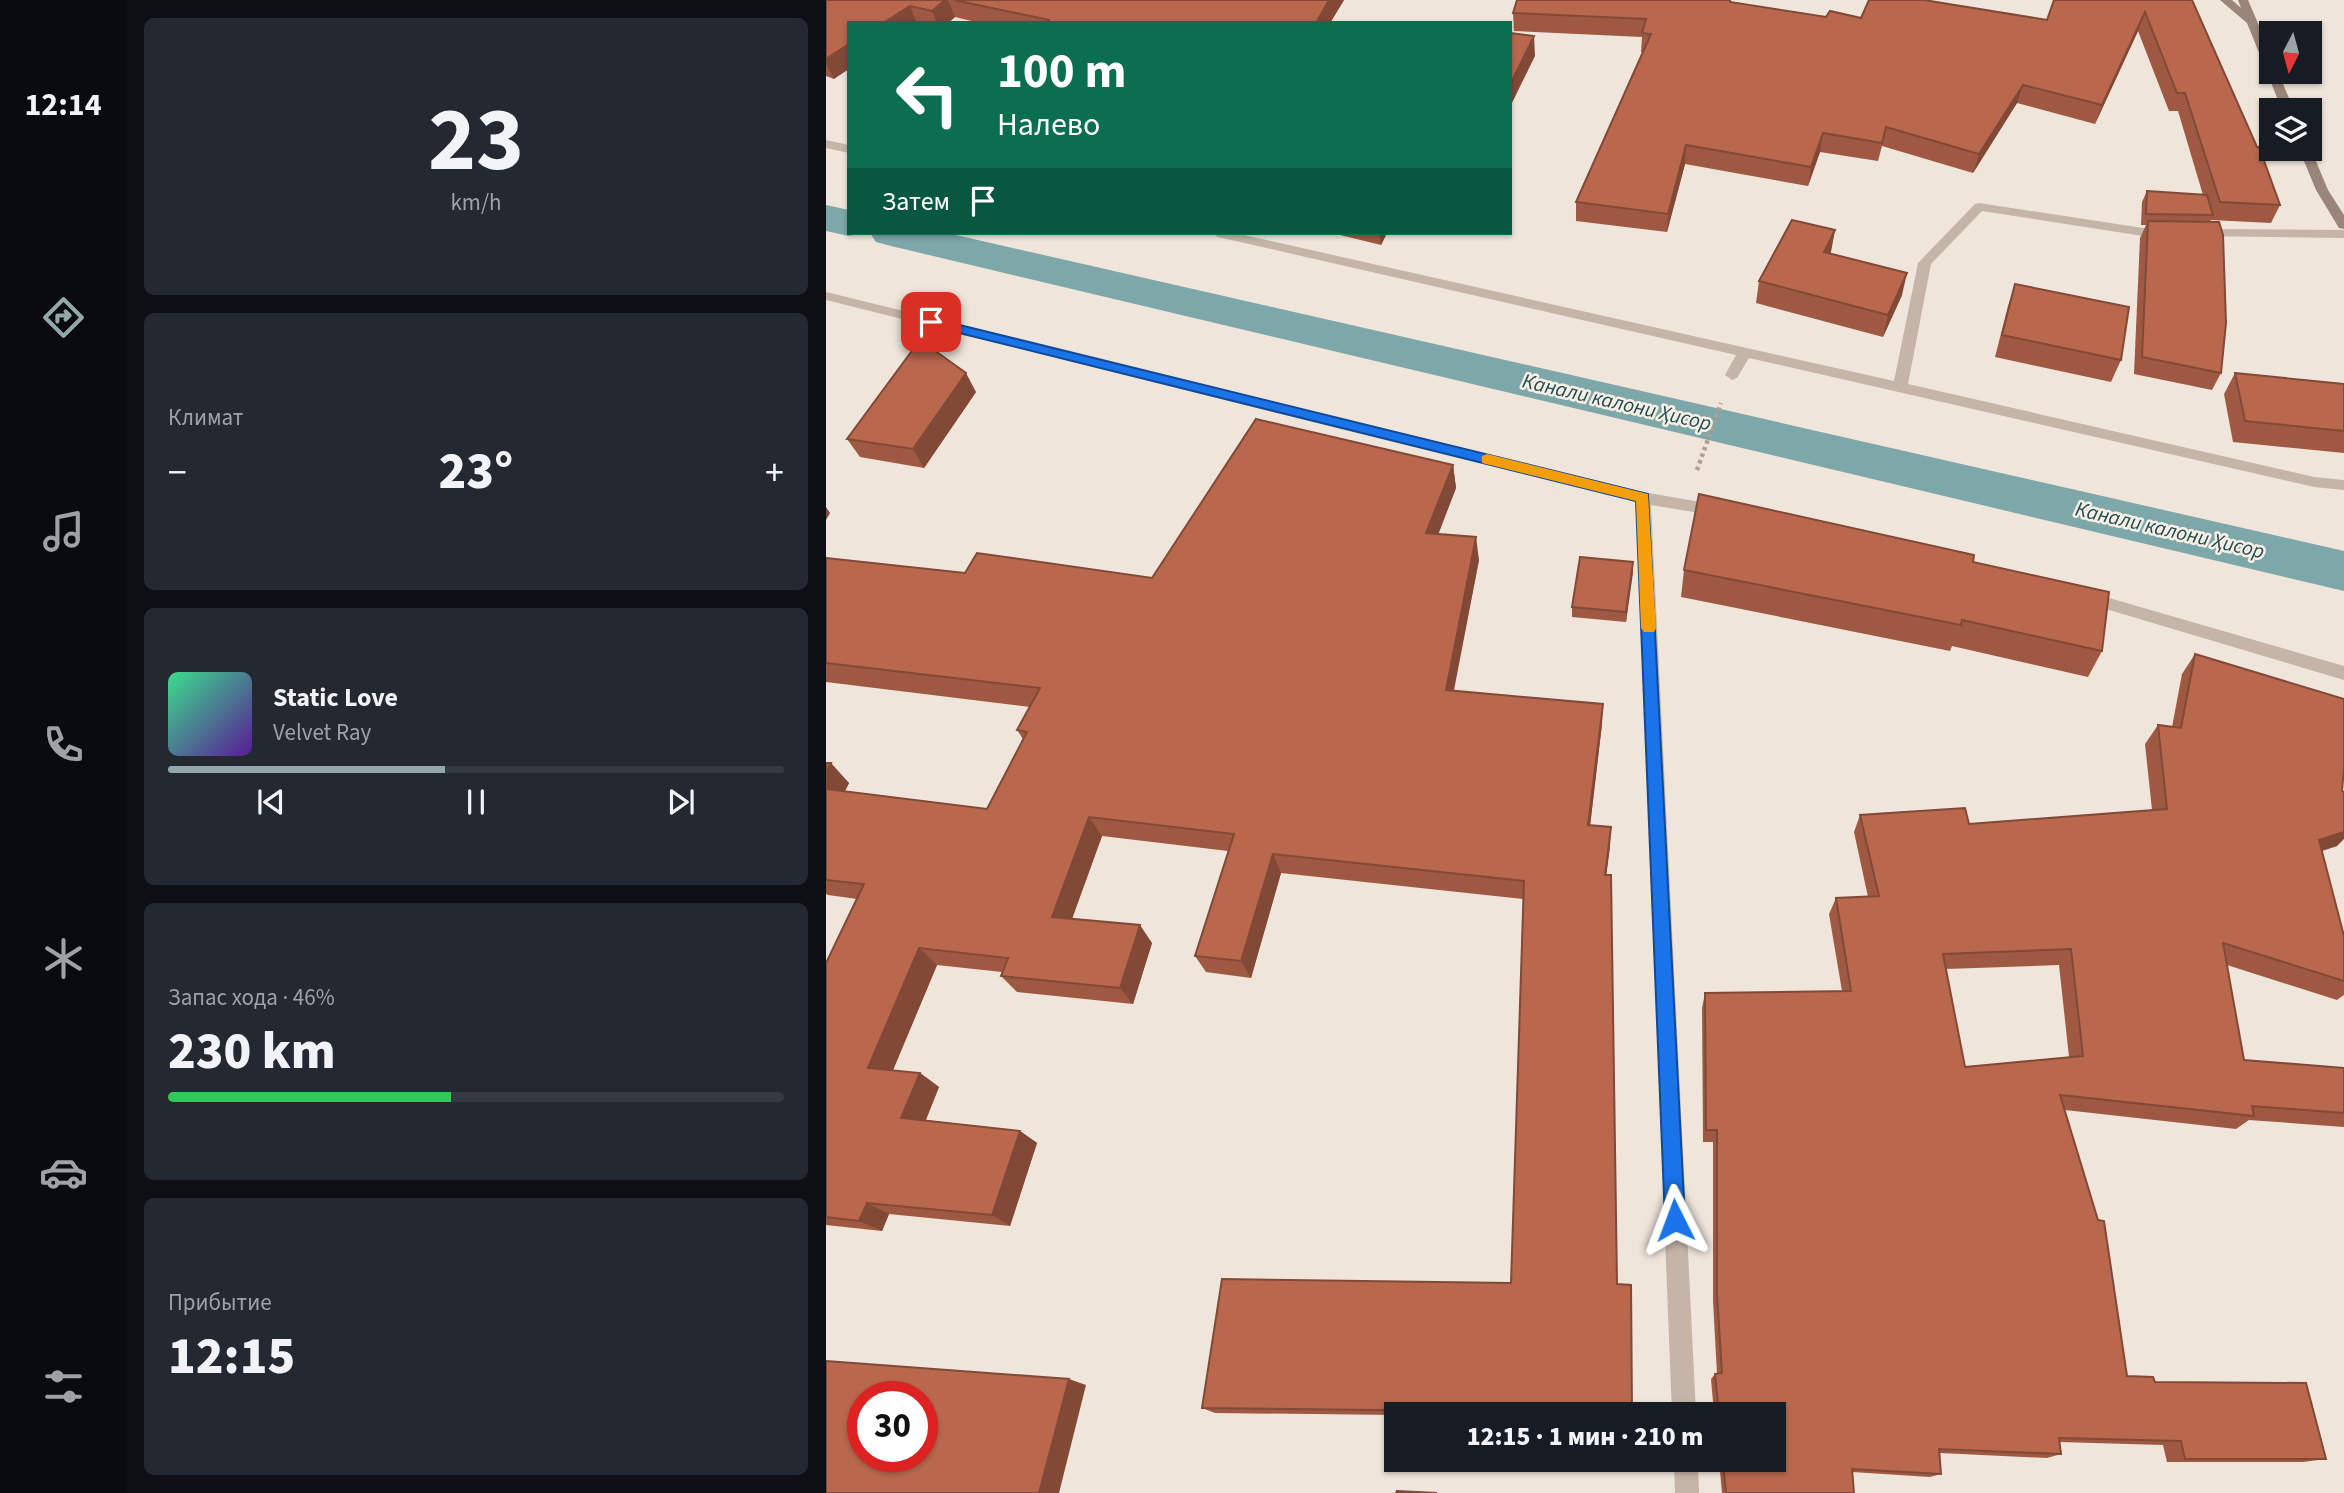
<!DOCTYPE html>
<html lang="ru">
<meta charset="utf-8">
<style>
:root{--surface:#171b24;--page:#242831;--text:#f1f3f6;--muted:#9ea1a6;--line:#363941;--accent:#93a8ab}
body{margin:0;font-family:"Source Sans 3",sans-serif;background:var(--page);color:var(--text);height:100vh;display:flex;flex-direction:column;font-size:26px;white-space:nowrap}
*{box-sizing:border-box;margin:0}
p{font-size:23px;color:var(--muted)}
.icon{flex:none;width:38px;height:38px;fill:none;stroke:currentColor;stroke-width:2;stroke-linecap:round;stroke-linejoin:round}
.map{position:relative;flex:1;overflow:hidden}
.details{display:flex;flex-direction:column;gap:18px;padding:18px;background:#0d0f14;width:700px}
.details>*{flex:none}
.top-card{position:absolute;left:21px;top:21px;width:665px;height:214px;border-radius:0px;box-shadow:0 2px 5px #0004;background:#0b6e4f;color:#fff;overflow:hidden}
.needle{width:46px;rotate:186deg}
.tools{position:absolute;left:1433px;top:21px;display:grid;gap:14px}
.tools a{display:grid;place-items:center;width:63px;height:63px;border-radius:0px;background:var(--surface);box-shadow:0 2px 5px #0004;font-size:35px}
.speed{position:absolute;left:21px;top:1381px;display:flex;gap:14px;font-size:35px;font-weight:700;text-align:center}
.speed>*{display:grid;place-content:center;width:91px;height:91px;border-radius:50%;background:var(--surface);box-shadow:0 2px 5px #0004;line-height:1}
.speed .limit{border:10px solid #d22;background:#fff;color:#111}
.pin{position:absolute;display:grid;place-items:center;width:60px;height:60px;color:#fff;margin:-30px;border-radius:14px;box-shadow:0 4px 10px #0006}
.me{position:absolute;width:77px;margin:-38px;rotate:357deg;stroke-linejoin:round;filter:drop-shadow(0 0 5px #0008)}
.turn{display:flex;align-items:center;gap:24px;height:147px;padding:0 35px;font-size:32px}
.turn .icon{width:91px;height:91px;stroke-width:2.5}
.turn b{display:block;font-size:49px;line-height:60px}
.then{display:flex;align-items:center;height:66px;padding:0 35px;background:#0003;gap:14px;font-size:26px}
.big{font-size:52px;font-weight:800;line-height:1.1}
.details .tile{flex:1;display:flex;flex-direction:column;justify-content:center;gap:10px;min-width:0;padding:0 24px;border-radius:10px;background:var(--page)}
.details .dial{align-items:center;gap:0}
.dial b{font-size:91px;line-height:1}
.song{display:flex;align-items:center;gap:21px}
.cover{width:84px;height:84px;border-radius:10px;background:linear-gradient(135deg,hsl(150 70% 55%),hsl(270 70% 35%))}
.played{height:7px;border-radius:4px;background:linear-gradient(90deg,var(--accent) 45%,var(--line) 45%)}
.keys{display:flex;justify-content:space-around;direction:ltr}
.heat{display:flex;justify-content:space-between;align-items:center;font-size:38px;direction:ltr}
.charge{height:10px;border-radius:5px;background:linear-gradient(90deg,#34c759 46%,var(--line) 0)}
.trip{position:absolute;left:558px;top:1402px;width:402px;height:70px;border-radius:0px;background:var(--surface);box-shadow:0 2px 5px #0004;font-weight:800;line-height:70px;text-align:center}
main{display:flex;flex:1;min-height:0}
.dock{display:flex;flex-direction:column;width:126px;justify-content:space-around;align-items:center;background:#090b0e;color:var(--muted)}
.dock .icon{width:49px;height:49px}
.dock .current{color:var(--accent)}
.dock b{font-size:32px;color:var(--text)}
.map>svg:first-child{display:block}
</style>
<main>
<nav class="dock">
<b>12:14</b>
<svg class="icon current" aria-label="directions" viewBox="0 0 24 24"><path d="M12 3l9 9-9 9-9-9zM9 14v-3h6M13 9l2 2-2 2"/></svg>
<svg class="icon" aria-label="music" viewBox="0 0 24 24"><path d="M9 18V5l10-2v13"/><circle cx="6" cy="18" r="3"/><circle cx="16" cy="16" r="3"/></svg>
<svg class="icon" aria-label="phone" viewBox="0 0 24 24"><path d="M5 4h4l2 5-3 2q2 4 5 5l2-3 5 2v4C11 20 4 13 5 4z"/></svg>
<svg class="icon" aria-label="climate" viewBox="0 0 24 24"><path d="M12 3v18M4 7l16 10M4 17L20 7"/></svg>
<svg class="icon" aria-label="car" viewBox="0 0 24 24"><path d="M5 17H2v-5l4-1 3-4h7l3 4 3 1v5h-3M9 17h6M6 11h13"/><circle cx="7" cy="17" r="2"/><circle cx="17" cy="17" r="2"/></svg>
<svg class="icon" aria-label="filters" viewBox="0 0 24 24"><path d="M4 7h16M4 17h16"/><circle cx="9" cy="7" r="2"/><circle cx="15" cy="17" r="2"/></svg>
</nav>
<section class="details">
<div class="tile dial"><b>23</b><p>km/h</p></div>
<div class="tile"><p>Климат</p>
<div class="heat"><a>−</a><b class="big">23°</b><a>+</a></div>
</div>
<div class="tile">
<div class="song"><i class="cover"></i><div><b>Static Love</b><p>Velvet Ray</p></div></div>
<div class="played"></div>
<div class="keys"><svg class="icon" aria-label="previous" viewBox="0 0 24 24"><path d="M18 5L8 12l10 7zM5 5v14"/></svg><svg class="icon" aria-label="pause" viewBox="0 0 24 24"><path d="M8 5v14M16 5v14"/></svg><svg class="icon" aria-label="next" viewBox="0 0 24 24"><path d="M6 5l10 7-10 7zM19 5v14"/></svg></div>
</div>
<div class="tile"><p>Запас хода · 46%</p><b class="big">230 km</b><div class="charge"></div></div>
<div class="tile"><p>Прибытие</p><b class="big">12:15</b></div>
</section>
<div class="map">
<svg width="1518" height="1493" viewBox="0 0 1518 1493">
<rect width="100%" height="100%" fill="#efe5db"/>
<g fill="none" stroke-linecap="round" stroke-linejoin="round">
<!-- canal -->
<g fill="#7da7a9" fill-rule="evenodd">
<polygon points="0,205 23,210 23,233 36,233 23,236 0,231"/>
<polygon points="44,233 121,233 1518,551 1518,591 65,246 50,242"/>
</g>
<!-- path -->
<polyline stroke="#b19f92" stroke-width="4.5" stroke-dasharray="3.5 3.5" stroke-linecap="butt" points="871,470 895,403"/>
<!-- minor -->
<g fill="#c5b5a8" fill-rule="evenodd">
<polygon points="0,140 23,145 23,153 0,148"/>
<polygon points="1153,203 1317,228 1340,229 1346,233 1340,237 1317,236 1156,211 1105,264 1082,384 1488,477 1518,480 1518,490 1488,487 923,358 911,378 906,380 899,375 910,355 392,237 386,233 409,233 1068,381 1092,263 1149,204"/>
<polygon points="1375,229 1518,230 1518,238 1370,236 1369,233"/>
<polygon points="0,292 817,492 897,506 900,510 897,514 892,516 825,505 870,1414 846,1414 810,502 0,300"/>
<polygon points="1259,591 1518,666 1518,680 1253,601 1251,597 1253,593"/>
<polygon points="848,1460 872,1460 873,1493 849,1493"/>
</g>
<!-- secondary -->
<g fill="#99857a" fill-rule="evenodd">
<polygon points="1394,0 1406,0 1415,8 1412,0 1422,0 1446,56 1446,72 1452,72 1468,110 1456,110 1421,23"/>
<polygon points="1484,147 1502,190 1518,215 1518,229 1513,228 1490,190 1473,149"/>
</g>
</g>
<!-- wall -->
<g fill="#9f5943" fill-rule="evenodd">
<polygon points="0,0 518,0 504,23 154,23 129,17 122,23 23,23 8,79 0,76"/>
<polygon points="1366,0 1454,205 1445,223 1385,220 1384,222 1395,373 1386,390 1308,374 1314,238 1320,225 1315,225 1316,202 1321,191 1377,195 1352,111 1343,111 1312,31 1269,124 1191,103 1147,173 1056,146 1052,161 994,152 982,186 859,164 841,232 750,221 750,202 817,52 815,52 816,37 688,31 687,13 904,2 1000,17 1035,18 1221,20"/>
<polygon points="1009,230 1004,253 1076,295 1057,337 930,303 933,281"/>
<polygon points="510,233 561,233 555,245 510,234"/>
<polygon points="1189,284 1295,360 1285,382 1169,357 1182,306"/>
<polygon points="1409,373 1518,384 1518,453 1407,442 1398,394"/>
<polygon points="150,392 98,468 34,457 21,439"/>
<polygon points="627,465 630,488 612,534 653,560 627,691 776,724 764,825 784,846 780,875 791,1284 806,1414 570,1414 570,1415 389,1413 376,1408 685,1283 697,899 455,873 425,978 380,972 369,956 402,851 276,836 246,919 326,943 307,1004 191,992 175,976 176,972 111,965 67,1070 94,1073 113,1087 100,1120 194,1131 211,1143 184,1226 63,1214 56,1231 0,1225 0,963 31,899 2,895 0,894 0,763 23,783 19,791 161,809 197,739 191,730 204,707 0,682 0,558 139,573 326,578"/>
<polygon points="807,562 800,622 746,617 746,607"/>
<polygon points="1147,562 1276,651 1262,677 1126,646 1124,651 855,597 858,570"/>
<path d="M 1369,654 L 1511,846 L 1496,851 L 1518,936 L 1518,995 L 1511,1000 L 1401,965 L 1418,1060 L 1518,1068 L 1518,1127 L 1423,1120 L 1410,1129 L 1239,1110 L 1301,1376 L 1329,1382 L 1500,1459 L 1477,1462 L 1341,1462 L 1337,1445 L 1233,1442 L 1235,1454 L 1221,1458 L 1114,1453 L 1115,1474 L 1104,1477 L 1026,1472 L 1028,1493 L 896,1493 L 893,1460 L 948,1460 L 948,1414 L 888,1414 L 885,1379 L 889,1374 L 891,1374 L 887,1301 L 887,1142 L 877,1142 L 876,1008 L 879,993 L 1016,991 L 1003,914 L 1010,898 L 1042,897 L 1028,832 L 1034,815 L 1143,824 L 1326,810 L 1319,744 L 1332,725 L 1346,727 L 1356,674 ZM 1233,965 L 1243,1057 L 1139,1067 L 1120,969 Z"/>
</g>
<!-- shaded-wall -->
<g fill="#824937">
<polygon points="119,0 122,0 129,17 122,23 111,23 106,11"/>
<polygon points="503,0 518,0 504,23 490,23"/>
<polygon points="84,6 91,23 57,23"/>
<polygon points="1319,12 1312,31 1269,124 1276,105"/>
<polygon points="708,36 709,56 684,107 684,85"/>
<polygon points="23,44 23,69 8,79 0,64 0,59"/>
<polygon points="1197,85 1191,103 1147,173 1153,154"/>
<polygon points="997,133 994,152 982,186 985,167"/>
<polygon points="860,145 859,164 841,232 842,214"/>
<polygon points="1009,230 1005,252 994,273 998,252"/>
<polygon points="553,233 561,233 555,245"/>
<polygon points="1081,273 1076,295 1057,337 1062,315"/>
<polygon points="140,373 150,392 98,468 87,449"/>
<polygon points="627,465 630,488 604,556 600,533"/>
<polygon points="0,507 4,513 0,520"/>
<polygon points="650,537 653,560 624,711 620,690"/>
<polygon points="807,562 807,573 800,622 800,612"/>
<polygon points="777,704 776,724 762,844 762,825"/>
<polygon points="5,763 23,783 11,807 0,796 0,772"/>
<polygon points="263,817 276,836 240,935 226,917"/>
<polygon points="785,827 784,846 778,894 779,875"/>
<polygon points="1518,832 1518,839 1511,846 1475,857 1493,840"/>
<polygon points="447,854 455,873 425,978 415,961"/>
<polygon points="314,925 326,943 307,1004 294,988"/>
<polygon points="93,948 111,965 62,1082 42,1068"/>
<polygon points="94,1073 113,1087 95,1131 75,1118"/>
<polygon points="194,1131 211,1143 184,1226 166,1215"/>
<polygon points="41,1203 63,1214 56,1231 33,1221"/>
<polygon points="243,1379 260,1385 233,1493 213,1493"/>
</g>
<!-- building -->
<g fill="#b9684e" stroke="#824937" stroke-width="2" fill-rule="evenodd">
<polygon points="0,0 119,0 106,11 84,6 57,23 23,23 23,44 0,59"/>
<polygon points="128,0 503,0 490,23 221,23 223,20"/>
<polygon points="691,0 904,0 904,2 1000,17 1004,11 1035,18 1043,0 1098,0 1221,20 1228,0 1366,0 1431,147 1433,147 1454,205 1394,202 1359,93 1351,93 1319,12 1276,105 1197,85 1153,154 1060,127 1056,143 997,133 985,167 860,145 842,214 750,202 825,34 816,33 820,19 687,13"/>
<polygon points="684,33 708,36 684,85"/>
<polygon points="1321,191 1381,195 1387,215 1320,214"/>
<polygon points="966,220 1009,230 998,252 1081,273 1062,315 933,281"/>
<polygon points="1322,221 1393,222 1397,235 1400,323 1395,373 1316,357"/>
<polygon points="1189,284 1303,307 1295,360 1176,335"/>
<polygon points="94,340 140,373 87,449 21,439"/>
<polygon points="1409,373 1518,384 1518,431 1419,421"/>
<polygon points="430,419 627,465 600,533 650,537 620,690 777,704 762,825 785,827 779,875 785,875 791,1284 805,1285 806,1413 376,1408 396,1279 685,1283 698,881 447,854 415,961 369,956 408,834 263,817 226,917 314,925 294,988 175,976 182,958 93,948 42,1068 94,1073 75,1118 194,1131 166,1215 41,1203 33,1221 0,1217 0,963 38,884 0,880 0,789 161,809 201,732 191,730 214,688 0,663 0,558 139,573 151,553 326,578"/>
<polygon points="873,494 1148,555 1147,562 1283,592 1276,651 1136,620 1135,625 858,570"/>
<polygon points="754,557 807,562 800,612 746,607"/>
<path d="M 1369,654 L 1518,699 L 1518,769 L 1516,791 L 1518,792 L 1518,832 L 1493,840 L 1518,936 L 1518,981 L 1397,943 L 1418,1060 L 1518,1068 L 1518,1113 L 1426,1106 L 1428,1116 L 1234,1095 L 1272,1220 L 1278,1221 L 1301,1376 L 1327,1377 L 1329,1382 L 1480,1383 L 1500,1459 L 1359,1459 L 1355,1441 L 1233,1438 L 1235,1454 L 1113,1449 L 1115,1474 L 1026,1469 L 1028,1493 L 900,1493 L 897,1460 L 948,1460 L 948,1414 L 893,1414 L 889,1374 L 896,1373 L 891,1294 L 891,1130 L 880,1130 L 879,993 L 1025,991 L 1010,898 L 1053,896 L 1034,815 L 1139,808 L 1143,824 L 1341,809 L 1332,725 L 1355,728 ZM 1245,949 L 1257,1056 L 1139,1067 L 1117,954 Z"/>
<polygon points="0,763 5,763 0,772"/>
<path d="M 0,1361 L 243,1379 L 213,1493 L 0,1493 ZM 37,1396 L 96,1396 L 96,1456 L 37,1456 Z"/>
<polygon points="571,1491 611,1493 570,1493"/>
</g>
<!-- route -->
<polygon fill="#1a73e8" stroke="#114b97" stroke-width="2" points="105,318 822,494 859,1220 856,1227 849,1230 842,1227 839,1220 810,501 101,325 99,322"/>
<!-- slow -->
<polygon fill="#f59e0b" points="661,454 822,494 830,628 828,632 818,632 815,628 810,501 656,463 656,456"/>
<g text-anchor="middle" stroke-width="5" stroke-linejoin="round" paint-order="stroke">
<!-- water labels -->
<g font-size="21" font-style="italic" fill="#214d50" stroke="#f7efe6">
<text transform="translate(791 402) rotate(13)" y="7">Канали калони Ҳисор</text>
<text transform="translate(1344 530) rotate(13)" y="7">Канали калони Ҳисор</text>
</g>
</g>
</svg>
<div class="tools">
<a><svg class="needle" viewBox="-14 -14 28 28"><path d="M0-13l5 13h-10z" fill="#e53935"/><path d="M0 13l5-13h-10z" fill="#9ea1a6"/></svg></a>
<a><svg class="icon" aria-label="layers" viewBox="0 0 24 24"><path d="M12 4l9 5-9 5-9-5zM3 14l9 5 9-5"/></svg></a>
</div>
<div class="speed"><div class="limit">30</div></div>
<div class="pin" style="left:105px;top:322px;background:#d93025"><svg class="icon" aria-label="arrive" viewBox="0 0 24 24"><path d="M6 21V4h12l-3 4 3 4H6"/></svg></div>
<svg class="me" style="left:849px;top:1220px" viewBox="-20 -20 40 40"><path d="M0-17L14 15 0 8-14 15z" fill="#1a73e8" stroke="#fff" stroke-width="4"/></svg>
<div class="trip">12:15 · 1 мин · 210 m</div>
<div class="top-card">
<div class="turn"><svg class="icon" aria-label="left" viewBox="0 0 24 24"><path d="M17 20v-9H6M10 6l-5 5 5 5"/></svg><div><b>100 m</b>Налево</div></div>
<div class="then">Затем<svg class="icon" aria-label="arrive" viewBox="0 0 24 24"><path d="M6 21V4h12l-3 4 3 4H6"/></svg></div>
</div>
</div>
</main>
